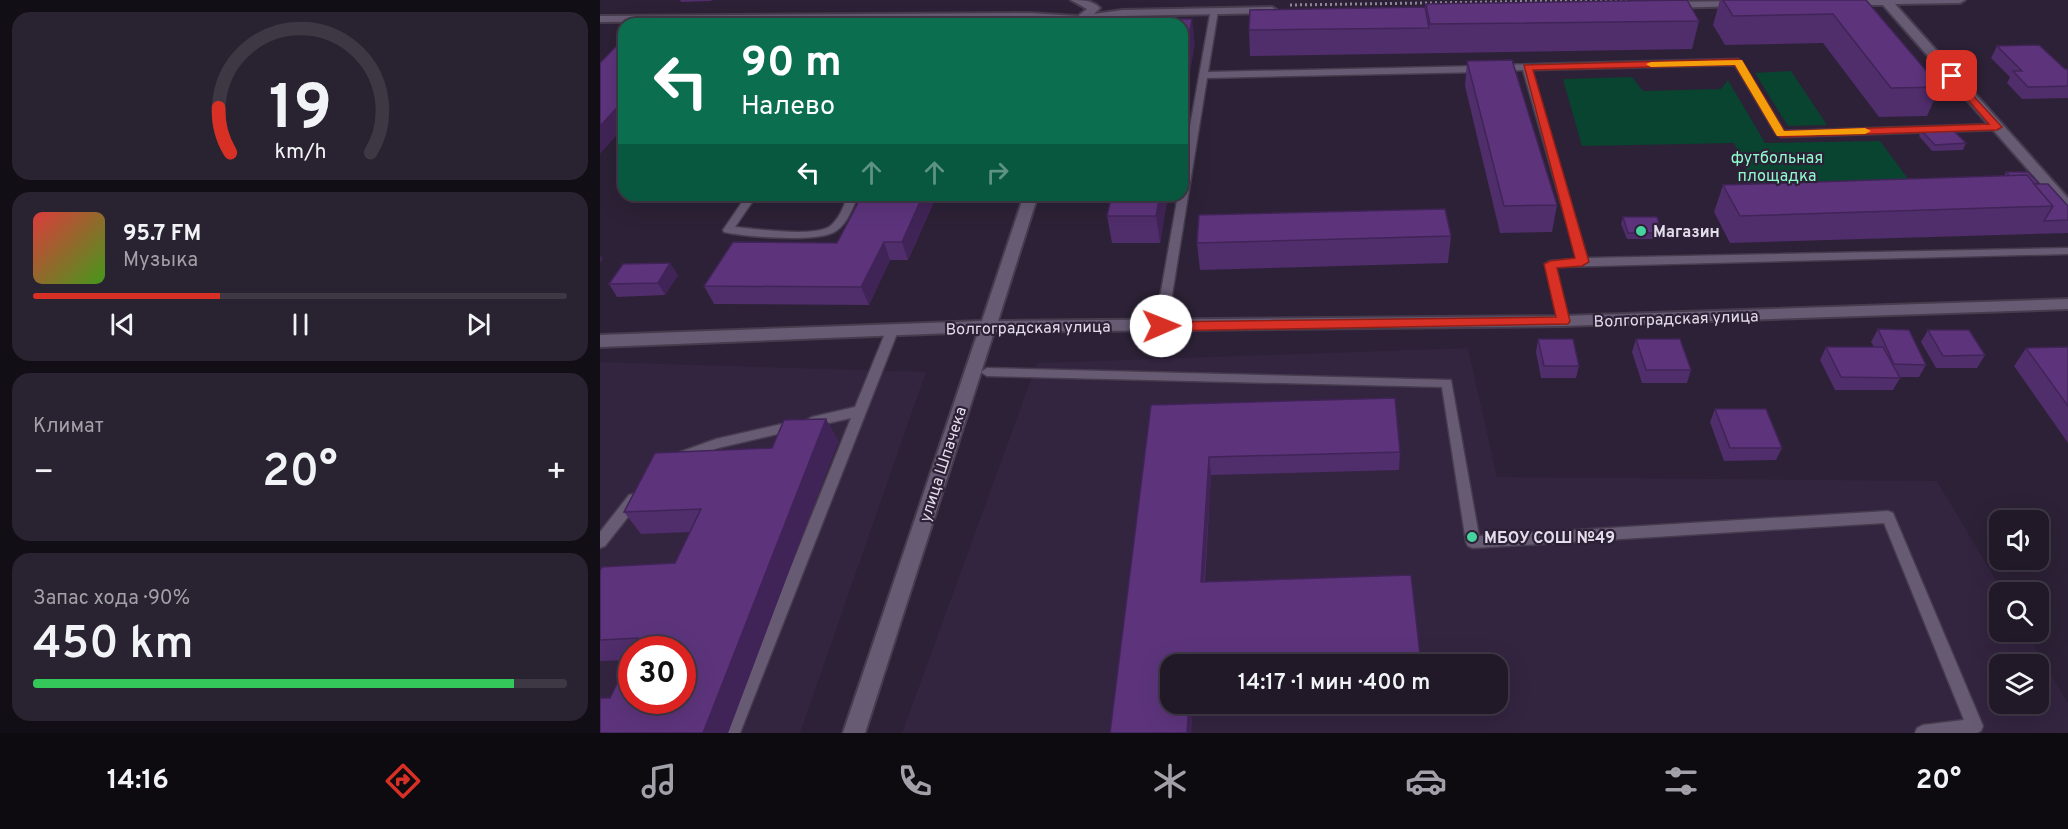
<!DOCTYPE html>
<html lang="ru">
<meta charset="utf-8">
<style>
:root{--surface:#211928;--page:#292230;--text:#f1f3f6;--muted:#a2a0a8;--line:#3e3845;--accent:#d93025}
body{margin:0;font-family:Overpass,sans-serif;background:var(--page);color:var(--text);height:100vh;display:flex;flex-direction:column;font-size:22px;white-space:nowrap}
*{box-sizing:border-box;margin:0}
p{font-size:20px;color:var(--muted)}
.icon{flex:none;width:33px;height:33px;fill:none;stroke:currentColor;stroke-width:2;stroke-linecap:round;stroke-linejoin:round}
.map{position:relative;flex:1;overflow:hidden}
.side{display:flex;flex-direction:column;gap:12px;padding:12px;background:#120e16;width:600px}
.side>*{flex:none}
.hud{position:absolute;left:18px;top:18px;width:570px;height:183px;border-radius:18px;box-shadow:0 6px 24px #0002,0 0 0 2px var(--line);background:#0b6e4f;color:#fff;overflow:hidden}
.tools{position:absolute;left:1389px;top:510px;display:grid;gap:12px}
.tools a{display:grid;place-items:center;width:60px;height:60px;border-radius:12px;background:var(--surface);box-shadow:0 6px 24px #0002,0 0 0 2px var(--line);font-size:30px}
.speed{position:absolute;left:18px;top:636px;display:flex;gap:12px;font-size:30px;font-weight:700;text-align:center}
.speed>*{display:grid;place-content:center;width:78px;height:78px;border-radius:50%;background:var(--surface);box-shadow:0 6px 24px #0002,0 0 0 2px var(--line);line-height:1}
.speed .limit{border:9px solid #d22;background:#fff;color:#111}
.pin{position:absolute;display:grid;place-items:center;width:51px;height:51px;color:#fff;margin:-26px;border-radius:12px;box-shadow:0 3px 9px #0006}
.me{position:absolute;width:66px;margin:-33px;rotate:89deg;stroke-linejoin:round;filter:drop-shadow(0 0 4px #0008)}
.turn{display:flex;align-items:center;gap:21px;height:126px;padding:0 24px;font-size:27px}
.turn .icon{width:78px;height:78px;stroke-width:2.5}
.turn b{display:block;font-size:42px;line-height:51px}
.lanes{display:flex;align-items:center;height:57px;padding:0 24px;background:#0003;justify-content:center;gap:30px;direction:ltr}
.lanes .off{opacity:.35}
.big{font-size:45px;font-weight:600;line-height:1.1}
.side .card{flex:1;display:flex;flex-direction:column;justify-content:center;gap:9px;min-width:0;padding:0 21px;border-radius:18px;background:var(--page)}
.side .dial{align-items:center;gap:0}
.dial svg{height:156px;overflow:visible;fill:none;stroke:var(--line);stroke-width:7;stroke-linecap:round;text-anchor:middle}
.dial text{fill:var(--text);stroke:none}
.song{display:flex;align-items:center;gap:18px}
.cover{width:72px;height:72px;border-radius:9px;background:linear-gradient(135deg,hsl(0 70% 55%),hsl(100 70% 35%))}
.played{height:6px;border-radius:3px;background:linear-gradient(90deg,var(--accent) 35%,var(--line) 35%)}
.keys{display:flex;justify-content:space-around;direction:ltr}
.heat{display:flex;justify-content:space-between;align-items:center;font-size:33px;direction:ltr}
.charge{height:9px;border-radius:4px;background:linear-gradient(90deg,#34c759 90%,var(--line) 0)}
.trip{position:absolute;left:560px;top:654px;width:348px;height:60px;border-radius:18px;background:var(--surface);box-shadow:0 6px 24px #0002,0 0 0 2px var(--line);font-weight:600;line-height:60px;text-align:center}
.dock{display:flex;height:96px;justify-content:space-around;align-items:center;background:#0d0a10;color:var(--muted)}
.dock .icon{width:42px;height:42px}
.dock .selected{color:var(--accent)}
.dock b{font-size:27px;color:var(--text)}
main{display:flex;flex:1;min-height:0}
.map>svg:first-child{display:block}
</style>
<main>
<section class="side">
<div class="card dial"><svg viewBox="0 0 100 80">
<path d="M14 69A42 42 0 1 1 86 69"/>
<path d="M14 69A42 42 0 0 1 8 46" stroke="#d93025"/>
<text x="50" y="56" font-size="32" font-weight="700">19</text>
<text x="50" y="72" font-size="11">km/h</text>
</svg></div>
<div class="card">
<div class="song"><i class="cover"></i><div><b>95.7 FM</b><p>Музыка</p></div></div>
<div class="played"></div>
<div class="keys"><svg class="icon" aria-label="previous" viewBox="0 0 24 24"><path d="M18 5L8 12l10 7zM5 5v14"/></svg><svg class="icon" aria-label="pause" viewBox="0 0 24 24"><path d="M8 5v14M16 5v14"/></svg><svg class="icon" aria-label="next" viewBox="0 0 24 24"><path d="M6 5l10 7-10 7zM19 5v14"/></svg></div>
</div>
<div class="card"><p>Климат</p>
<div class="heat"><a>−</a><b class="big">20°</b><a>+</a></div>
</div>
<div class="card"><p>Запас хода · 90%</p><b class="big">450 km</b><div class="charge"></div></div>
</section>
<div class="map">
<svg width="1468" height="733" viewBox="0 0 1468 733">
<rect width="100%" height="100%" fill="#2c2136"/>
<!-- built -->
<g fill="#332440" fill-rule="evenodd">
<path d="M 868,348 L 897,477 L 1337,481 L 1403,592 L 1400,592 L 1400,632 L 1426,632 L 1468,703 L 1468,733 L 302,733 L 437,363 ZM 570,664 L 897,664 L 897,704 L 570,704 ZM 1400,664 L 1438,664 L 1438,704 L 1400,704 Z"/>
<path d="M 0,362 L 326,372 L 200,733 L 0,733 ZM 32,650 L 82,650 L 82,700 L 32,700 Z"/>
</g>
<!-- green -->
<g fill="#094430">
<polygon points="1191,71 1227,125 1188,126 1155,73"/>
<polygon points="1032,77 1043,91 1121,89 1128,80 1165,143 1280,141 1314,187 1156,191 1134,143 982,146 963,79"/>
</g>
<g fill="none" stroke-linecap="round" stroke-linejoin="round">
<!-- service casing -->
<g stroke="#463c4e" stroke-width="3">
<g id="service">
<polygon points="611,9 618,11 608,72 881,66 885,69 881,72 607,78 567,326 561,330 555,326 578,195 582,195 582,171"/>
<polygon points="1138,59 1142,62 1184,131 1397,124 1402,127 1397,130 1181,137 1176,134 1135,65 932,70 987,258 1468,248 1468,254 956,267 969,321 963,325 959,324 945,264 950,261 977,259 923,70 899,71 895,68 899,65"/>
<path d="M 147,195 L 157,195 L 135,227 C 156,229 212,237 229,227 C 239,220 244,206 248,195 L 258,195 C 253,207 248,223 236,231 C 219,243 146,237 124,232 L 123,230 Z"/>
<polygon points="292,327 298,331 140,733 124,733 251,418 212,427 208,425 206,422 208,419 212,417 255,407 286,331"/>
<polygon points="387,368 851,380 879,536 1288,511 1293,513 1383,726 1381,731 1377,733 1315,733 1317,728 1323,725 1364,720 1284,523 873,548 868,546 866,542 842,387 387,376 381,372"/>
<polygon points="195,421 199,423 201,426 199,429 118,448 85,461 80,460 78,456 80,452 116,439"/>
<polygon points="34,494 39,495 41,499 39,503 5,546 0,548 0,532 29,495"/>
</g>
</g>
<!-- minor casing -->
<g stroke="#463c4e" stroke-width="4">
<g id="minor">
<path d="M 471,0 C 482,0 492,0 500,8 L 494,14 L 522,10 L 672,7 L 677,10 L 672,13 L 522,16 L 478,22 L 430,19 L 0,22 L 0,16 L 430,13 L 478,16 L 487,9 Z"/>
<polygon points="1243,0 1365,0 1360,3 1295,4 1468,198 1468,210 1463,209 1283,5 1247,5 1243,4"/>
<polygon points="1140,1 1144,2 1144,6 1067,8 1062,5 1067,2"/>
<polygon points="424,195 438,195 398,321 963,316 1468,299 1468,309 963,326 394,332 265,733 243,733 378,332 0,347 0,335 382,321"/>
</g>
</g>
<!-- path -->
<polyline stroke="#8d8495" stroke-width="3" stroke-dasharray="2 3" stroke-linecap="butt" points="690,5 1028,0"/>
<!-- service -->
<use href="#service" fill="#675b74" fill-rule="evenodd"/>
<!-- minor -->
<use href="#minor" fill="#675b74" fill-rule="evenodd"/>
</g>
<!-- wall -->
<g fill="#502d6b" fill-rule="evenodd">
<polygon points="80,0 112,0 111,1 81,2"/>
<polygon points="1120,0 1266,0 1340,87 1327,116 1279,117 1223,43 1125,45 1113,25"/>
<polygon points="826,4 1099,21 1092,49 650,56 649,30 825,7"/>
<polygon points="1397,46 1465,69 1468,69 1468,98 1422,99 1407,83 1410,77 1391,58"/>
<polygon points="867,61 957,205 952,232 900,233 865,86"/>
<polygon points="1321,130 1366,143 1363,150 1332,151 1319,136"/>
<polygon points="1406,172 1439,184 1468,206 1468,233 1130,243 1114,212 1123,185 1404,176"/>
<polygon points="337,195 308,260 290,260 269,305 114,304 104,286 237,243"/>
<polygon points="512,195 568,195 560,243 512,243 507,216"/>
<polygon points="1023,217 1062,233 1060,239 1027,239 1021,224"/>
<polygon points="851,236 848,263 600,270 597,243"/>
<polygon points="78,275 65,295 17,297 9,284"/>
<polygon points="1278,329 1326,365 1319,377 1299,377 1300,378 1293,390 1235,390 1220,360 1226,347 1274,347 1271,342"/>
<polygon points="1328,330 1385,355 1377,368 1336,368 1321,342"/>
<polygon points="938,339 979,366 976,378 941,378 936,352"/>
<polygon points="1036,339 1091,370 1087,383 1042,383 1032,352"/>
<polygon points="1468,347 1468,443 1414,366 1426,348"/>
<polygon points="551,405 800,452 799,470 611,475 605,582 570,664 570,704 593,704 591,733 510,733"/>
<polygon points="1115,409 1182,448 1176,460 1124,461 1110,422"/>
<path d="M 226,419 L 238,441 L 128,733 L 0,733 L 0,698 L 10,698 L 28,660 L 0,661 L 0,571 L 2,567 L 75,563 L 90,532 L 41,534 L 24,512 L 55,453 L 172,448 L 184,420 ZM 32,650 L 82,650 L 82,700 L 32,700 Z"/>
</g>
<!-- shaded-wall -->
<g fill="#412457">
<polygon points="592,19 595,44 582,118 582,75"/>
<polygon points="24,100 24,127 0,154 0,126"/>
<polygon points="323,195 337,195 308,260 302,242"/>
<polygon points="560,195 568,195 560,243 556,216"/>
<polygon points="284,242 290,260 269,305 261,287"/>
<polygon points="0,255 3,259 0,263"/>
<polygon points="70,263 78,275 65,295 58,283"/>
<polygon points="226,419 238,441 128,733 103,733"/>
<polygon points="609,457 611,475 603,599 601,582"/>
<polygon points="589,704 593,704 591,733 587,733"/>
</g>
<!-- building -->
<g fill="#5d347c" stroke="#412457" stroke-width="1.5">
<polygon points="1087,0 1099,21 830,24 826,4"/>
<polygon points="1123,0 1266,0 1340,87 1291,88 1233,14 1133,16"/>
<polygon points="825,7 829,28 649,30 650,10"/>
<polygon points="554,19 592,19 582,75 582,24 553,24"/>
<polygon points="24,38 24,100 0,126 0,63"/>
<polygon points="1439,45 1465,69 1468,69 1468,86 1428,87 1413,71 1422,71 1397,46"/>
<polygon points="912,60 957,205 904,206 867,61"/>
<polygon points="1352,129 1366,143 1335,145 1321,130"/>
<polygon points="1406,172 1428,172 1439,184 1434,184 1427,175 1410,176"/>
<polygon points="1427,175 1453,206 1140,216 1123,185"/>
<polygon points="1434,184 1448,184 1468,206 1468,220 1444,221 1453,206"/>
<polygon points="262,195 323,195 302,242 284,242 261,287 104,286 133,242 237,243"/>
<polygon points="512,195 560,195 556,216 507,216"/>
<polygon points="845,209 851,236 597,243 599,215"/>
<polygon points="1023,217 1057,217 1062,233 1028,233"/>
<polygon points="70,263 58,283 9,284 23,264"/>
<polygon points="1278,329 1309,330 1326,365 1294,364"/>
<polygon points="1328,330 1369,330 1385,355 1343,356"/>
<polygon points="938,339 973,339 979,366 944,366"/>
<polygon points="1036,339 1080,339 1091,370 1046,370"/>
<polygon points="1226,347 1283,347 1300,378 1241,377"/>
<polygon points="1468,347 1468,406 1426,348"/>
<polygon points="795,398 800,452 609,457 601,582 811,575 821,664 570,664 570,704 589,704 587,733 510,733 551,405"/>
<polygon points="1115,409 1166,409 1182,448 1130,448"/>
<polygon points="226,419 103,733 0,733 0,698 10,698 32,652 32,700 82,700 82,650 33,650 38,638 0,640 0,571 2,567 75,563 101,509 24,512 55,453 172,448 184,420"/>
</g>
<!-- route -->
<polygon fill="#d93025" stroke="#8d1f18" stroke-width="1.5" points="1138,59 1143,62 1184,131 1389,124 1349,78 1349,74 1352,73 1402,127 1397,130 1181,137 1176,134 1135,65 933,70 989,262 982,266 957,268 970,321 968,324 561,331 555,326 561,322 956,317 944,264 950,261 975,258 924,65"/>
<!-- slow -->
<polygon fill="#f59e0b" points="1142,60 1184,131 1265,128 1271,131 1265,134 1177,136 1135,65 1051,67 1046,64 1051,62"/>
<!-- markers -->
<g fill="#46d49e" stroke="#2c2136" stroke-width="2">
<circle cx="1041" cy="231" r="6"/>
<circle cx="872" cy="537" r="6"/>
</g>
<g text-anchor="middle" stroke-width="4.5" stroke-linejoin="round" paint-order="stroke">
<!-- park labels -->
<g font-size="16" fill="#8dfbcb" stroke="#2c2136">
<text x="1177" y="163">футбольная<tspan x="1177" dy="18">площадка</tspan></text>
</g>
<!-- poi labels -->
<g font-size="16" font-weight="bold" fill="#e3dcea" stroke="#2c2136" text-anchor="start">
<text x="1053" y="237">Магазин</text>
<text x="884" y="543">МБОУ СОШ №49</text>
</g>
<!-- street labels -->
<g font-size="16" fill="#e3dcea" stroke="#2c2136">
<text transform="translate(1076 318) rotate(-2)" y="6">Волгоградская улица</text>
<text transform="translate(428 327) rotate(-1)" y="6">Волгоградская улица</text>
<text transform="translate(342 464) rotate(-72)" y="6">улица Шпачека</text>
</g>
</g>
</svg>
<div class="tools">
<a><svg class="icon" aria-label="sound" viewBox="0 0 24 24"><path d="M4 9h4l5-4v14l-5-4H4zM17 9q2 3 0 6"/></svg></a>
<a><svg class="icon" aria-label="search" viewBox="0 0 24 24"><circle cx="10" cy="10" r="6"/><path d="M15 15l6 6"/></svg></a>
<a><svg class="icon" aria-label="layers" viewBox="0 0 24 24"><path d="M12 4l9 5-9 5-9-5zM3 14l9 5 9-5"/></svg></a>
</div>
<div class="speed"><div class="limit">30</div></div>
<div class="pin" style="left:1352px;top:76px;background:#d93025"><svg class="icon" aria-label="arrive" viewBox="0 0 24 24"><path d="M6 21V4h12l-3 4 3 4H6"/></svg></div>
<svg class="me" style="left:561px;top:326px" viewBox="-20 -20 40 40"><circle r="19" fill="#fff"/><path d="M0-13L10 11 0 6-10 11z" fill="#d93025"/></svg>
<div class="trip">14:17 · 1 мин · 400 m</div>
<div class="hud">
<div class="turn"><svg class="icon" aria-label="left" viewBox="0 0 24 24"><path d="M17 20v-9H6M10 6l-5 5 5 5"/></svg><div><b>90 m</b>Налево</div></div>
<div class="lanes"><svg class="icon" aria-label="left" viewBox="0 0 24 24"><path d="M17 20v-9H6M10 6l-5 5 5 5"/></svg><svg class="icon off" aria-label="ahead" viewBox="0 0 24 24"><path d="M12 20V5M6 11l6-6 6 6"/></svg><svg class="icon off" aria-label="ahead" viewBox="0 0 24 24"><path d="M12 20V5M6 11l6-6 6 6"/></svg><svg class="icon off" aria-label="right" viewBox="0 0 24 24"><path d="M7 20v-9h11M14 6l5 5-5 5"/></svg></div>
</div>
</div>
</main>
<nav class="dock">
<b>14:16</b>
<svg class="icon selected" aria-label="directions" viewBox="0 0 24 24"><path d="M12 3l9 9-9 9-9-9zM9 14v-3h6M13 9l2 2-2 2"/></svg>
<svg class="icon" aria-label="music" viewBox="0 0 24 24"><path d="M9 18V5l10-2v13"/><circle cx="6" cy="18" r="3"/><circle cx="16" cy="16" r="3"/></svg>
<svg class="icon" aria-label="phone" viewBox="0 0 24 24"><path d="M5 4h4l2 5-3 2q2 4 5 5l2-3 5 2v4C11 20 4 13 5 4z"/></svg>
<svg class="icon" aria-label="climate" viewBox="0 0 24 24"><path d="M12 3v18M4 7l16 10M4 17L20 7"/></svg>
<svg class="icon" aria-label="car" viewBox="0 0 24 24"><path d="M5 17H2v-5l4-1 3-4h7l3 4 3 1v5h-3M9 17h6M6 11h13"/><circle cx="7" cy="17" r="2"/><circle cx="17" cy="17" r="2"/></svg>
<svg class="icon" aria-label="filters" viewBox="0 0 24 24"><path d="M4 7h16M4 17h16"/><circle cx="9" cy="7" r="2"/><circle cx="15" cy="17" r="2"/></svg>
<b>20°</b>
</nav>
